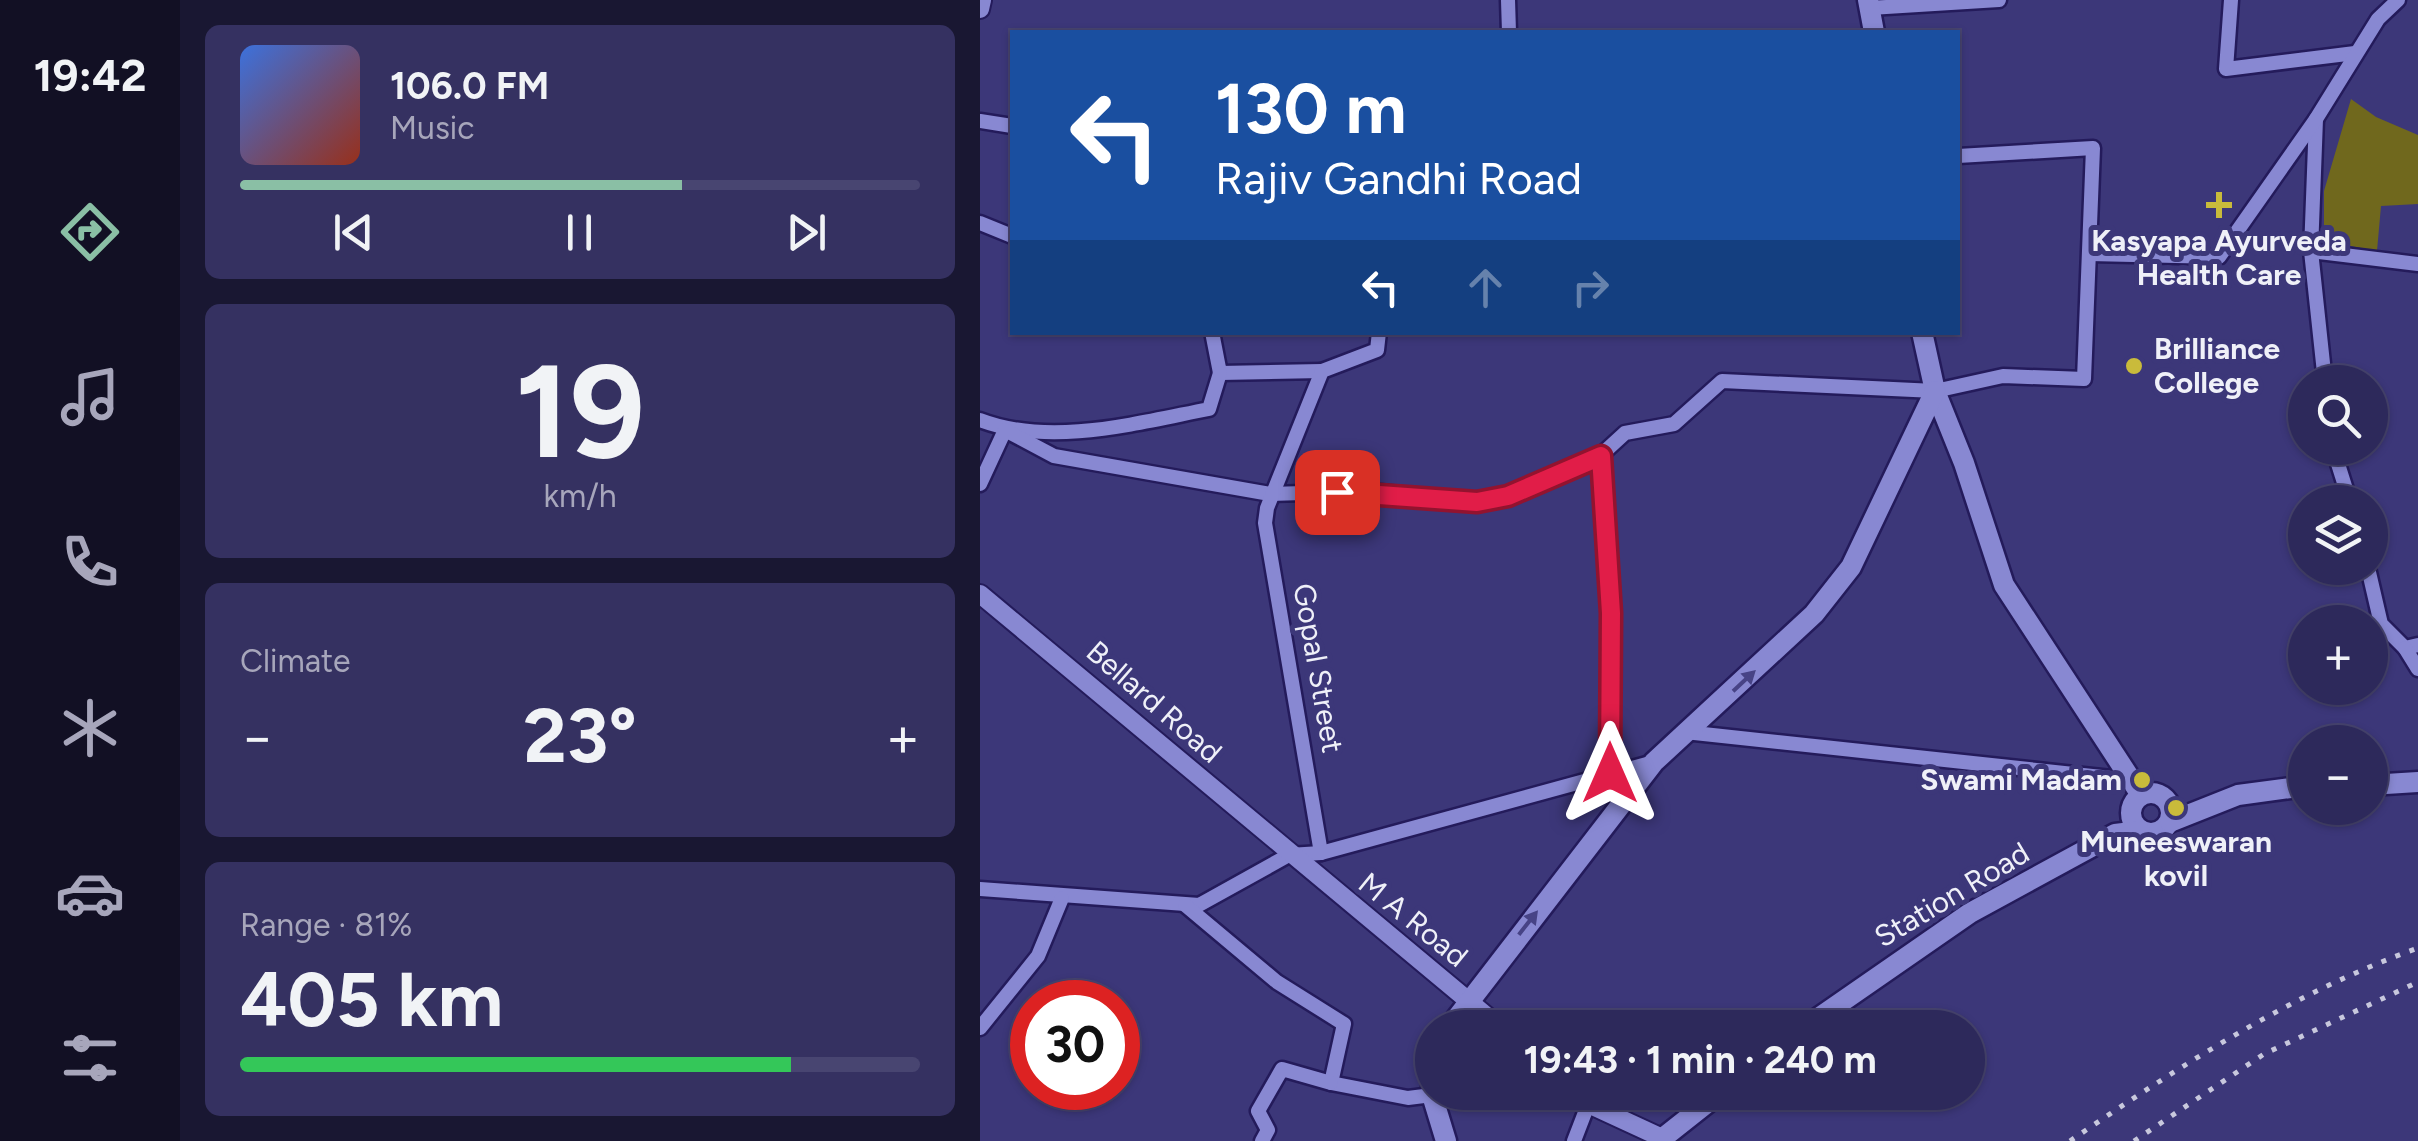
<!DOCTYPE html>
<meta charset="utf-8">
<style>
:root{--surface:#2d295b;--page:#353161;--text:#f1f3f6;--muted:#a7a6bb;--line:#484571;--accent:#8abfa5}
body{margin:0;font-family:Figtree,sans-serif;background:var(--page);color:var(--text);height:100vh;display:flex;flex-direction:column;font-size:38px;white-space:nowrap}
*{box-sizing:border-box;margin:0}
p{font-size:32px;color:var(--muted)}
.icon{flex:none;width:55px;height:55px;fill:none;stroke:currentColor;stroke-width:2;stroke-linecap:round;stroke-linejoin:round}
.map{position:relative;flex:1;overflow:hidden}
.sheet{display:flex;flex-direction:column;gap:25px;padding:25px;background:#191732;width:800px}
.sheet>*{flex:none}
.banner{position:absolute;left:30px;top:30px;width:950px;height:305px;border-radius:0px;box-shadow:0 2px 8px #0004,0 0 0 2px var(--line);background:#1a4fa0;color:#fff;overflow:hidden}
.controls{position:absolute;left:1308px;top:365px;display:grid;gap:20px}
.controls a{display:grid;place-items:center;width:100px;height:100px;border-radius:50%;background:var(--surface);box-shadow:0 2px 8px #0004,0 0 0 2px var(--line);font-size:50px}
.speed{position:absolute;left:30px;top:980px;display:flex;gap:20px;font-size:50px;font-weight:700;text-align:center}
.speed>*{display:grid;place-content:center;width:130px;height:130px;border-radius:50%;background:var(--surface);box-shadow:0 2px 8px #0004,0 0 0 2px var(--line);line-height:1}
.speed .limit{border:15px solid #d22;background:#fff;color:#111}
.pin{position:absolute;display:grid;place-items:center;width:85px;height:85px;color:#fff;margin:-42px;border-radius:20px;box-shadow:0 5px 15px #0006}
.me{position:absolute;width:110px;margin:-55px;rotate:0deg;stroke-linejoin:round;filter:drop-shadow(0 0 8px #0008)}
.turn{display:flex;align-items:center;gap:35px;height:210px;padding:0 40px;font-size:45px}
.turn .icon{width:130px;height:130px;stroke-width:2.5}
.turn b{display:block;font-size:70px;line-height:85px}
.lanes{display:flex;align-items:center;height:95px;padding:0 40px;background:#0003;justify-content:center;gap:50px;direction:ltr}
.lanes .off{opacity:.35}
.big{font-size:75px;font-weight:700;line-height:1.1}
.sheet .widget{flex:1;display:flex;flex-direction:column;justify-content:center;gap:15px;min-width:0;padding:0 35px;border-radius:15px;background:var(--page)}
.sheet .dial{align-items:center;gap:0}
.dial b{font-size:130px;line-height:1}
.song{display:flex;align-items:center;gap:30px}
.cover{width:120px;height:120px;border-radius:15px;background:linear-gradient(135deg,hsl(220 70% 55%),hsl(10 70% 35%))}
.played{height:10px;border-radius:5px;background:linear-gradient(90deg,var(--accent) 65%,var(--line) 65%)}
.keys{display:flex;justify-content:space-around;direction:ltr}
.heat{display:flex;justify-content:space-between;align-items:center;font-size:55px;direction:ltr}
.charge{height:15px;border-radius:8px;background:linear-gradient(90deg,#34c759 81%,var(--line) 0)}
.trip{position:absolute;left:435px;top:1010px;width:570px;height:100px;border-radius:50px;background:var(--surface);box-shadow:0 2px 8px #0004,0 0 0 2px var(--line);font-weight:700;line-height:100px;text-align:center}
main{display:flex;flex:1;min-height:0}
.menu{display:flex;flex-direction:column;width:180px;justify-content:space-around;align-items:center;background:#121024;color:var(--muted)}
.menu .icon{width:70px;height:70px}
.menu .selected{color:var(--accent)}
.menu b{font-size:45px;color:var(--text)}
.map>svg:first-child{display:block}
</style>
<main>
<nav class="menu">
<b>19:42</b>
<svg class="icon selected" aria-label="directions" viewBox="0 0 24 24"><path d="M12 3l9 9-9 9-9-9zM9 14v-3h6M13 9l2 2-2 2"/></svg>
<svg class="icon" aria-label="music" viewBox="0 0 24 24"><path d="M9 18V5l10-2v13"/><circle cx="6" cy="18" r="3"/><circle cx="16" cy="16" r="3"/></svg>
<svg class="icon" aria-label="phone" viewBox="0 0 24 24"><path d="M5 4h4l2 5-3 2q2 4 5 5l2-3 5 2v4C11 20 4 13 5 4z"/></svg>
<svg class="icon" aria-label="climate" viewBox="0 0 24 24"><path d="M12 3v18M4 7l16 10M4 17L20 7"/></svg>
<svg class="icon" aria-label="car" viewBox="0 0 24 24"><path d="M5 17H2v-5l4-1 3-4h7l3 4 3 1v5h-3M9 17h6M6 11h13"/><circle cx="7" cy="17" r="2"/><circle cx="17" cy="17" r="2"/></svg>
<svg class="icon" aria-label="filters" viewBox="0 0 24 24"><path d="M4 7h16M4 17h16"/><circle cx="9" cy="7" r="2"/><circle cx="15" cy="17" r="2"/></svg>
</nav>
<section class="sheet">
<div class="widget">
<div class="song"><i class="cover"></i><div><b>106.0 FM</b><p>Music</p></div></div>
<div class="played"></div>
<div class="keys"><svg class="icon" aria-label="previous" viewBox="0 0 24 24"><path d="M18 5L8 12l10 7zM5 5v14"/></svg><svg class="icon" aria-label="pause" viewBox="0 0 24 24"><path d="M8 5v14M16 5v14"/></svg><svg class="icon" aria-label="next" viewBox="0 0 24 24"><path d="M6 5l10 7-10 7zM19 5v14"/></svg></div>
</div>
<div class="widget dial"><b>19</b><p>km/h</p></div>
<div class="widget"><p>Climate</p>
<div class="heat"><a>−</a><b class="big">23°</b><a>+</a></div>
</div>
<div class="widget"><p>Range · 81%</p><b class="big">405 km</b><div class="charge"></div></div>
</section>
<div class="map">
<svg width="1438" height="1141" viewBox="0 0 1438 1141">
<rect width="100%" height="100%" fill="#3c3779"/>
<!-- green -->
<polygon fill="#70681d" points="1371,99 1396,117 1438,135 1438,204 1401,206 1397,251 1344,241 1344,191"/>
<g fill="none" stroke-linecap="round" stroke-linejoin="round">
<!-- minor casing -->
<g stroke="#241b5b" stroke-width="19">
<g id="minor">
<polyline points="528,0 529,32"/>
<polyline points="1251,0 1246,69 1375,53"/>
<polyline points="890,8 1019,0"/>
<polyline points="1336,119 1331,251 1345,382"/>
<polyline points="0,121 32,126"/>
<polyline points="0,223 32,236"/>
<polyline points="1331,251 1438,264"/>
<polyline points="1110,254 1239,257 1336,119 1398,19 1418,0"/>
<polyline points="232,332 240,373 342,371"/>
<path d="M 0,420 C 70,447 157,423 229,409 L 240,373"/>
<polyline points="1353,448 1370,502"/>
<polyline points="621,455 631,613 631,773"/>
<polyline points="0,484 25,430 74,456 290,494 390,491 497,502 528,496 621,455 645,433 694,424 742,381 955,391 1023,376 1104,379 1113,148 978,156"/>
<polyline points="1388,568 1401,624 1425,648 1438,645"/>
<polyline points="1425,648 1438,669"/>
<polyline points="705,732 1150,780"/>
<polyline points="341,853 285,523 287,508 342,371 397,350 399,332"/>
<polyline points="0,889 219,905 309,855 341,853 674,762"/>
<polyline points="205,905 297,982 364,1024 351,1083 428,1098 452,1095"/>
<polyline points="0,1028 58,956 82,898"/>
<polyline points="282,1141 288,1130 278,1111 302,1069 351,1083"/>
<polyline points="594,1141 609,1102"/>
</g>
</g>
<!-- tertiary casing -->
<g stroke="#241b5b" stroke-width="22">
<g id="tertiary">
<polyline points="0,9 2,0"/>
<polyline points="0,594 521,1028"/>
<polyline points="598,1092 615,1107 682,1138"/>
</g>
</g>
<!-- secondary casing -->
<g stroke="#241b5b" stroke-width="25">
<g id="secondary">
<polyline points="888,0 894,32"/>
<polyline points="942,332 955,391 984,463 1024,585 1161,795"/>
<polyline points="1390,785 1438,782"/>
<circle cx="1171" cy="813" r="20"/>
<polyline points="1190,822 1258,795 1325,786"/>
<polyline points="469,1028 674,762 834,614 871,567 955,391"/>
<polyline points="824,1028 990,913 1135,834 1160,831"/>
<polyline points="452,1077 452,1095 466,1141"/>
<polyline points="679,1141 741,1092"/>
</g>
</g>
<!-- minor -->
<use href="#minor" stroke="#8888d2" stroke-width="14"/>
<!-- tertiary -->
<use href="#tertiary" stroke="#8888d2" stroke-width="18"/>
<!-- secondary -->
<use href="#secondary" stroke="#8888d2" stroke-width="20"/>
<!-- rail -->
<g stroke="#c8c8dd" stroke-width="5" stroke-dasharray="5 10" stroke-linecap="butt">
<path d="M 1090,1141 C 1200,1066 1312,993 1438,948"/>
<polyline points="1154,1141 1284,1054 1438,982"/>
</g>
</g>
<!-- one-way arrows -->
<defs><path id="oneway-solid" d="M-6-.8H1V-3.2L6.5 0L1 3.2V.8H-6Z" transform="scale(2.5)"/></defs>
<g fill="#474386">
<use href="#oneway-solid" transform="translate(764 681) rotate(-43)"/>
<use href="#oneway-solid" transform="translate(548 923) rotate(-52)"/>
</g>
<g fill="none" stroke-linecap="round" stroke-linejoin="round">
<!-- route casing -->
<g stroke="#92132f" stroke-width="25">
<polyline id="route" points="357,492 497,502 528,496 621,456 631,613 630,773"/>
</g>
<!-- route -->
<use href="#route" stroke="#e11d48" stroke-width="18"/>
</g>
<!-- markers -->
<g fill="#c9bb3b" stroke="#3c3779" stroke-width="4">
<path d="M1234 190h10v10h10v10h-10v10h-10v-10h-10v-10h10z"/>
<circle cx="1154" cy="366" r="10"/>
<circle cx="1162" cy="780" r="10"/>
<circle cx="1196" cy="808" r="10"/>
</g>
<g text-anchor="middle" stroke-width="10" stroke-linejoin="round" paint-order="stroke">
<!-- poi labels -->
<g font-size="30" font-weight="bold" fill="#eff0f8" stroke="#3c3779">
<text x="1239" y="251">Kasyapa Ayurveda<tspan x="1239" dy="34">Health Care</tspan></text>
<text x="1174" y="359" text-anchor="start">Brilliance<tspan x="1174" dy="34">College</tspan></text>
<text x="1142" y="790" text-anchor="end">Swami Madam</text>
<text x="1196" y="852">Muneeswaran<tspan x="1196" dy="34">kovil</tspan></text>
</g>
<!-- street labels -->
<g font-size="30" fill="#eff0f8" stroke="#3c3779">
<text transform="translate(338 668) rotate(80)" y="10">Gopal Street</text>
<text transform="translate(174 702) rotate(41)" y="10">Bellard Road</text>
<text transform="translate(972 895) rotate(-31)" y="10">Station Road</text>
<text transform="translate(433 920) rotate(39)" y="10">M A Road</text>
</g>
</g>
</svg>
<div class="controls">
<a><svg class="icon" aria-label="search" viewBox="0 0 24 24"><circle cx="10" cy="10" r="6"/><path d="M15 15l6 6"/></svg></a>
<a><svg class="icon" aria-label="layers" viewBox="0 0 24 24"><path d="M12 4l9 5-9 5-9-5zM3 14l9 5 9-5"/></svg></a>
<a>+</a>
<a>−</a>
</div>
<div class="speed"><div class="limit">30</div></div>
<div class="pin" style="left:357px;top:492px;background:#d93025"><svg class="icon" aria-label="arrive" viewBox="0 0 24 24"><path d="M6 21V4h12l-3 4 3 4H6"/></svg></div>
<svg class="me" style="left:630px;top:773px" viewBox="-20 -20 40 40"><path d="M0-17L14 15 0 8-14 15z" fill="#e11d48" stroke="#fff" stroke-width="4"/></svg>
<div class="trip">19:43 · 1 min · 240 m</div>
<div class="banner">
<div class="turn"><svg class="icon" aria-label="left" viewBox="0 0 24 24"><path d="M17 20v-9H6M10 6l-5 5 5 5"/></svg><div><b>130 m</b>Rajiv Gandhi Road</div></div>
<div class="lanes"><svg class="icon" aria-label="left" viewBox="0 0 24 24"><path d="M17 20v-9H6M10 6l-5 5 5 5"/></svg><svg class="icon off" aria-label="ahead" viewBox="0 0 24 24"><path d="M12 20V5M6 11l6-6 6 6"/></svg><svg class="icon off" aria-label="right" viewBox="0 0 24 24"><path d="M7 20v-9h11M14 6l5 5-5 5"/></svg></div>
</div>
</div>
</main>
